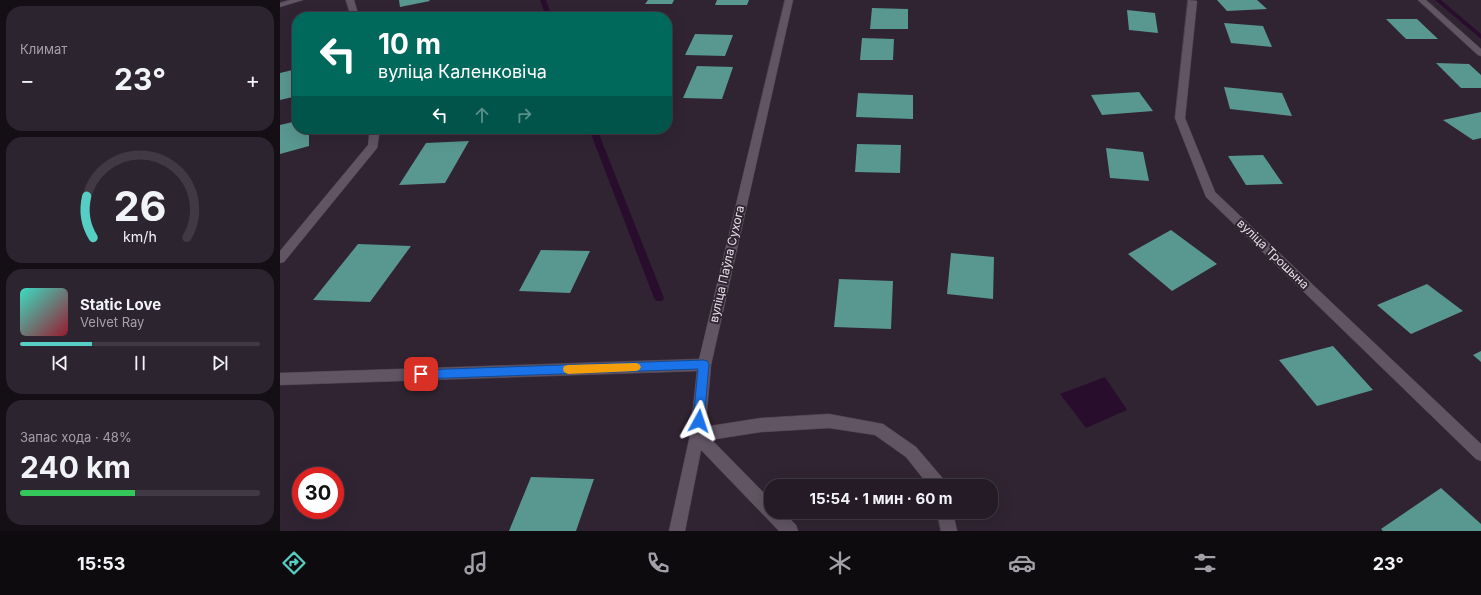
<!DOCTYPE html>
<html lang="ru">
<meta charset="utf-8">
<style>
:root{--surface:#241b26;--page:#2c242e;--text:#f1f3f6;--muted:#a3a1a7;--line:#413943;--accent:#56cec3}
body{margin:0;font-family:Inter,sans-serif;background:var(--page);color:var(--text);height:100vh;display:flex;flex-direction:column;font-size:15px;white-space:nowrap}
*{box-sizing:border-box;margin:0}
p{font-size:13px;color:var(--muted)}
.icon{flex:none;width:22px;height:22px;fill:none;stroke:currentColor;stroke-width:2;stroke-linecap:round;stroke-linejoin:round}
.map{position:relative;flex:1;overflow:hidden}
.sheet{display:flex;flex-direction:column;gap:6px;padding:6px;background:#140f15;width:280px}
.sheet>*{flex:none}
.top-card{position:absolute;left:12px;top:12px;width:380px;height:122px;border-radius:16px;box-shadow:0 4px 16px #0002,0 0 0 1px var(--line);background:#00695c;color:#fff;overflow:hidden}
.speed{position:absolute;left:12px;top:467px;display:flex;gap:8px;font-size:20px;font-weight:700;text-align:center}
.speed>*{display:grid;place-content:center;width:52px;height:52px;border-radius:50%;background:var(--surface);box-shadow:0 4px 16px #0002,0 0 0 1px var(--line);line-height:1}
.speed .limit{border:6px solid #d22;background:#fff;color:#111}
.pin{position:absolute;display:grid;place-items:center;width:34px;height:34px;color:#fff;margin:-17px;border-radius:8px;box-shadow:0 2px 6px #0006}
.me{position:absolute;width:44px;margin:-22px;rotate:5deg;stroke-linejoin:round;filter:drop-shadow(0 0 3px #0008)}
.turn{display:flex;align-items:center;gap:14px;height:84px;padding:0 20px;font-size:18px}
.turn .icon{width:52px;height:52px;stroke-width:2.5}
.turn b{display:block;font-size:28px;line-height:34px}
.lanes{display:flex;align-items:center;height:38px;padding:0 20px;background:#0003;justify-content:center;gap:20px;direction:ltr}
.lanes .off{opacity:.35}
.big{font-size:30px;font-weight:700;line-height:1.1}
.sheet .widget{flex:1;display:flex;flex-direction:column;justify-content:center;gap:6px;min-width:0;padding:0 14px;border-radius:16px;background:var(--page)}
.sheet .dial{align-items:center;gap:0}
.dial svg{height:104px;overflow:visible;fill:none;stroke:var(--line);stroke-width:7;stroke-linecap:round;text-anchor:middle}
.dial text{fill:var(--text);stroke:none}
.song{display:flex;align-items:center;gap:12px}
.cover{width:48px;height:48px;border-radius:6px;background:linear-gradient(135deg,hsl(170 70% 55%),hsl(350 70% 35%))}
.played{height:4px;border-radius:2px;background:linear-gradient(90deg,var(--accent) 30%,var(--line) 30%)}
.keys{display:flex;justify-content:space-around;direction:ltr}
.heat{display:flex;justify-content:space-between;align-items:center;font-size:22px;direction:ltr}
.charge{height:6px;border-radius:3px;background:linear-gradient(90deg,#34c759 48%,var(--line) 0)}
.trip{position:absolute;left:484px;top:479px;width:234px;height:40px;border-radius:16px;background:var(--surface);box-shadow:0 4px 16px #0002,0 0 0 1px var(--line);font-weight:700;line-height:40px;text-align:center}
.tab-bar{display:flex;height:64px;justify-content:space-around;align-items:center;background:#0e0b0f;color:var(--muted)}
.tab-bar .icon{width:28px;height:28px}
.tab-bar .selected{color:var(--accent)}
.tab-bar b{font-size:18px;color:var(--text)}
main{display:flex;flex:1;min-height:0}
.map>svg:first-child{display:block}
</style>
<main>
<section class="sheet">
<div class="widget"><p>Климат</p>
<div class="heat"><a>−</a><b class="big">23°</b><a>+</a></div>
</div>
<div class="widget dial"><svg viewBox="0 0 100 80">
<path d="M14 69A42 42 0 1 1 86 69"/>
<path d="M14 69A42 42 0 0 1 9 37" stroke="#56cec3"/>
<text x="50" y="56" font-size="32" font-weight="700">26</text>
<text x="50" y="72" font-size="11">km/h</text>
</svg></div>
<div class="widget">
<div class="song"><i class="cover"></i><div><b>Static Love</b><p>Velvet Ray</p></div></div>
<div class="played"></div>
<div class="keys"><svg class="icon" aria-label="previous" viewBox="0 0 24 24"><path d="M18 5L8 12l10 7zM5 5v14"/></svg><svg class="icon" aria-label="pause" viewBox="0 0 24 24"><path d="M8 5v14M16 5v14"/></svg><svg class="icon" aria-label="next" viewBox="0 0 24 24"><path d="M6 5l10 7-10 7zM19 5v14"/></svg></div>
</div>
<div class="widget"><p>Запас хода · 48%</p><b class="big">240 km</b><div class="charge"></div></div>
</section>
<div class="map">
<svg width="1201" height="531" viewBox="0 0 1201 531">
<rect width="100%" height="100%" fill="#302432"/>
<!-- water -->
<polygon fill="#280e2c" points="825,377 847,410 806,428 780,394"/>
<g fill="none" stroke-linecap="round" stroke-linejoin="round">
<!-- stream -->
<g fill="#280e2c" fill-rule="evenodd">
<polygon points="260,0 266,0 272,17 266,17"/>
<polygon points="1155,0 1161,0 1201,34 1201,39"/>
<polygon points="309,129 317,129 384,298 382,301 376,301 374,298"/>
</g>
</g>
<!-- building -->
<g fill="#599791">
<polygon points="119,0 149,0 150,1 120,7"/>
<polygon points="368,0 394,0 392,4 365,4"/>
<polygon points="437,0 469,0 467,5 435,5"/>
<polygon points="937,0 977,0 987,9 947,11"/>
<polygon points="592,8 628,9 628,29 590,29"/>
<polygon points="847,10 875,13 878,33 849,30"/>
<polygon points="1106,19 1137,19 1158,39 1126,39"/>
<polygon points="944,23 983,26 992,47 951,43"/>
<polygon points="415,34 453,35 445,56 405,55"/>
<polygon points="582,38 614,39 613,60 580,60"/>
<polygon points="1156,63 1189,64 1201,75 1201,88 1181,88"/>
<polygon points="417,66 453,67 442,99 403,98"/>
<polygon points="17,69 17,96 0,100 0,73"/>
<polygon points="944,87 1002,93 1012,116 950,109"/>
<polygon points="859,92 873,111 822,115 811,95"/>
<polygon points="578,93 633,95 633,119 576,117"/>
<polygon points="1201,112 1201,138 1193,140 1163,120"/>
<polygon points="17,121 17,129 29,129 29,146 0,154 0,125"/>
<polygon points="189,141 165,183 119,185 146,143"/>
<polygon points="577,144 621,145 620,173 575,172"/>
<polygon points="826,148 863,152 869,181 830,178"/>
<polygon points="983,155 1003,184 966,185 948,156"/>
<polygon points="891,230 937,264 892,291 848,254"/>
<polygon points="78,244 131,246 90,302 33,300"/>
<polygon points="261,250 310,251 290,293 239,291"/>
<polygon points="671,253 714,257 713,299 667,294"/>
<polygon points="559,279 613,281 611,329 554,327"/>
<polygon points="1147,284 1183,311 1131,334 1097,305"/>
<polygon points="1053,346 1093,390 1037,406 999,360"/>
<polygon points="1201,351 1201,362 1193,355"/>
<polygon points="251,477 314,479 296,531 229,531"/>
<polygon points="1161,488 1201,524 1201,531 1103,531 1101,529"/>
</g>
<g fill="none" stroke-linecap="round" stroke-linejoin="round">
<!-- lane casing -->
<g stroke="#4d424f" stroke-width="1">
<g id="lane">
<polygon points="549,414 603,424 636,447 665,481 667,486 649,486 626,457 595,435 549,428 481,432 417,442 412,440 410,435 412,430 417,428 481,418"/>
<polygon points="657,512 673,512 677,531 661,531"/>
</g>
</g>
<!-- street casing -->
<g stroke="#4d424f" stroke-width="1">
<g id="street">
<polygon points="10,0 23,0 0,7 0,3"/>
<polygon points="66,0 74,0 79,17 71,17"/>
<polygon points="505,0 513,0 431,365 425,433 491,500 491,512 503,512 516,525 518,531 499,531 421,450 405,531 389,531 410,435 417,371 0,385 0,373 419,359"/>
<polygon points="908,0 917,1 905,118 935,192 1201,444 1201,461 1196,459 926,197 895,118"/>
<polygon points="1138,0 1146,0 1201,49 1201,56 1198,55"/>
<polygon points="90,129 100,129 97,148 4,262 0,263 0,251 88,145"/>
</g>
</g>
<!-- lane -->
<use href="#lane" fill="#615463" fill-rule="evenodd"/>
<!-- street -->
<use href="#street" fill="#615463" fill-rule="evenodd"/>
</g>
<!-- route -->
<polygon fill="#1a73e8" stroke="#114b97" points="424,360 427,361 429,364 424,421 423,424 419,426 415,424 413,421 418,369 141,379 137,377 136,374 137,371 141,370"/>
<!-- slow -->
<polygon fill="#f59e0b" points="356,363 359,364 361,367 359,370 356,371 288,374 284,372 283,369 284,366 288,365"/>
<g text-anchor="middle" stroke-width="4" stroke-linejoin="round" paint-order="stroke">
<!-- street labels -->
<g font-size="12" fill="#e6dee8" stroke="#302432">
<text transform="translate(993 254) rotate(44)" y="4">вуліца Трошына</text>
<text transform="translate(447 264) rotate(-77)" y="4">вуліца Паўла Сухога</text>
</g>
</g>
</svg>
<div class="speed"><div class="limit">30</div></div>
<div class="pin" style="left:141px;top:374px;background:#d93025"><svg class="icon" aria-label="arrive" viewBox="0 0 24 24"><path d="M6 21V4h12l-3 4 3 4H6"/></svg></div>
<svg class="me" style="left:419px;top:421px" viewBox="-20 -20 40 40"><path d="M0-17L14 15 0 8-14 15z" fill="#1a73e8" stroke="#fff" stroke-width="4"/></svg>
<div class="trip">15:54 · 1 мин · 60 m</div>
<div class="top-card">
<div class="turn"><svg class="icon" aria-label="left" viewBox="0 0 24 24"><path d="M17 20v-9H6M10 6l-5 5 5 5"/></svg><div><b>10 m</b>вуліца Каленковіча</div></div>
<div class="lanes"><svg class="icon" aria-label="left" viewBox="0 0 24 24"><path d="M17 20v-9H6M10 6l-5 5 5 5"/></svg><svg class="icon off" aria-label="ahead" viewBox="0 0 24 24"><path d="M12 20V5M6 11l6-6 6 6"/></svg><svg class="icon off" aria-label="right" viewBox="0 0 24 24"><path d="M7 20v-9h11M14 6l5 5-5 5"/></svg></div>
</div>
</div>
</main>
<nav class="tab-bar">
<b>15:53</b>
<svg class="icon selected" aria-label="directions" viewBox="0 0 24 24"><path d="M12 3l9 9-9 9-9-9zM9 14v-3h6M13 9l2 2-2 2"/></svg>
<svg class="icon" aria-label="music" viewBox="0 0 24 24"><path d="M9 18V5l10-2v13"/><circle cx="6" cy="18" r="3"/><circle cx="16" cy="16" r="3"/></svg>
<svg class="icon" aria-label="phone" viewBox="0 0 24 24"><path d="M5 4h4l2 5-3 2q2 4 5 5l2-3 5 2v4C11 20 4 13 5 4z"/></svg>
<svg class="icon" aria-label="climate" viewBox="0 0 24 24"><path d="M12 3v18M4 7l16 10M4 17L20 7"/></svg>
<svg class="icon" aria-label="car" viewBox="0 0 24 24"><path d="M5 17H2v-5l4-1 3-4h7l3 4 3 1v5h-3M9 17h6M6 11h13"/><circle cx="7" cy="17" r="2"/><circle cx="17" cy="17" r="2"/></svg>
<svg class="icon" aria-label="filters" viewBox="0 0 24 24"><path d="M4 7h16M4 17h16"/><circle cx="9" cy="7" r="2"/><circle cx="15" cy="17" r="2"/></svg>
<b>23°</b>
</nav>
